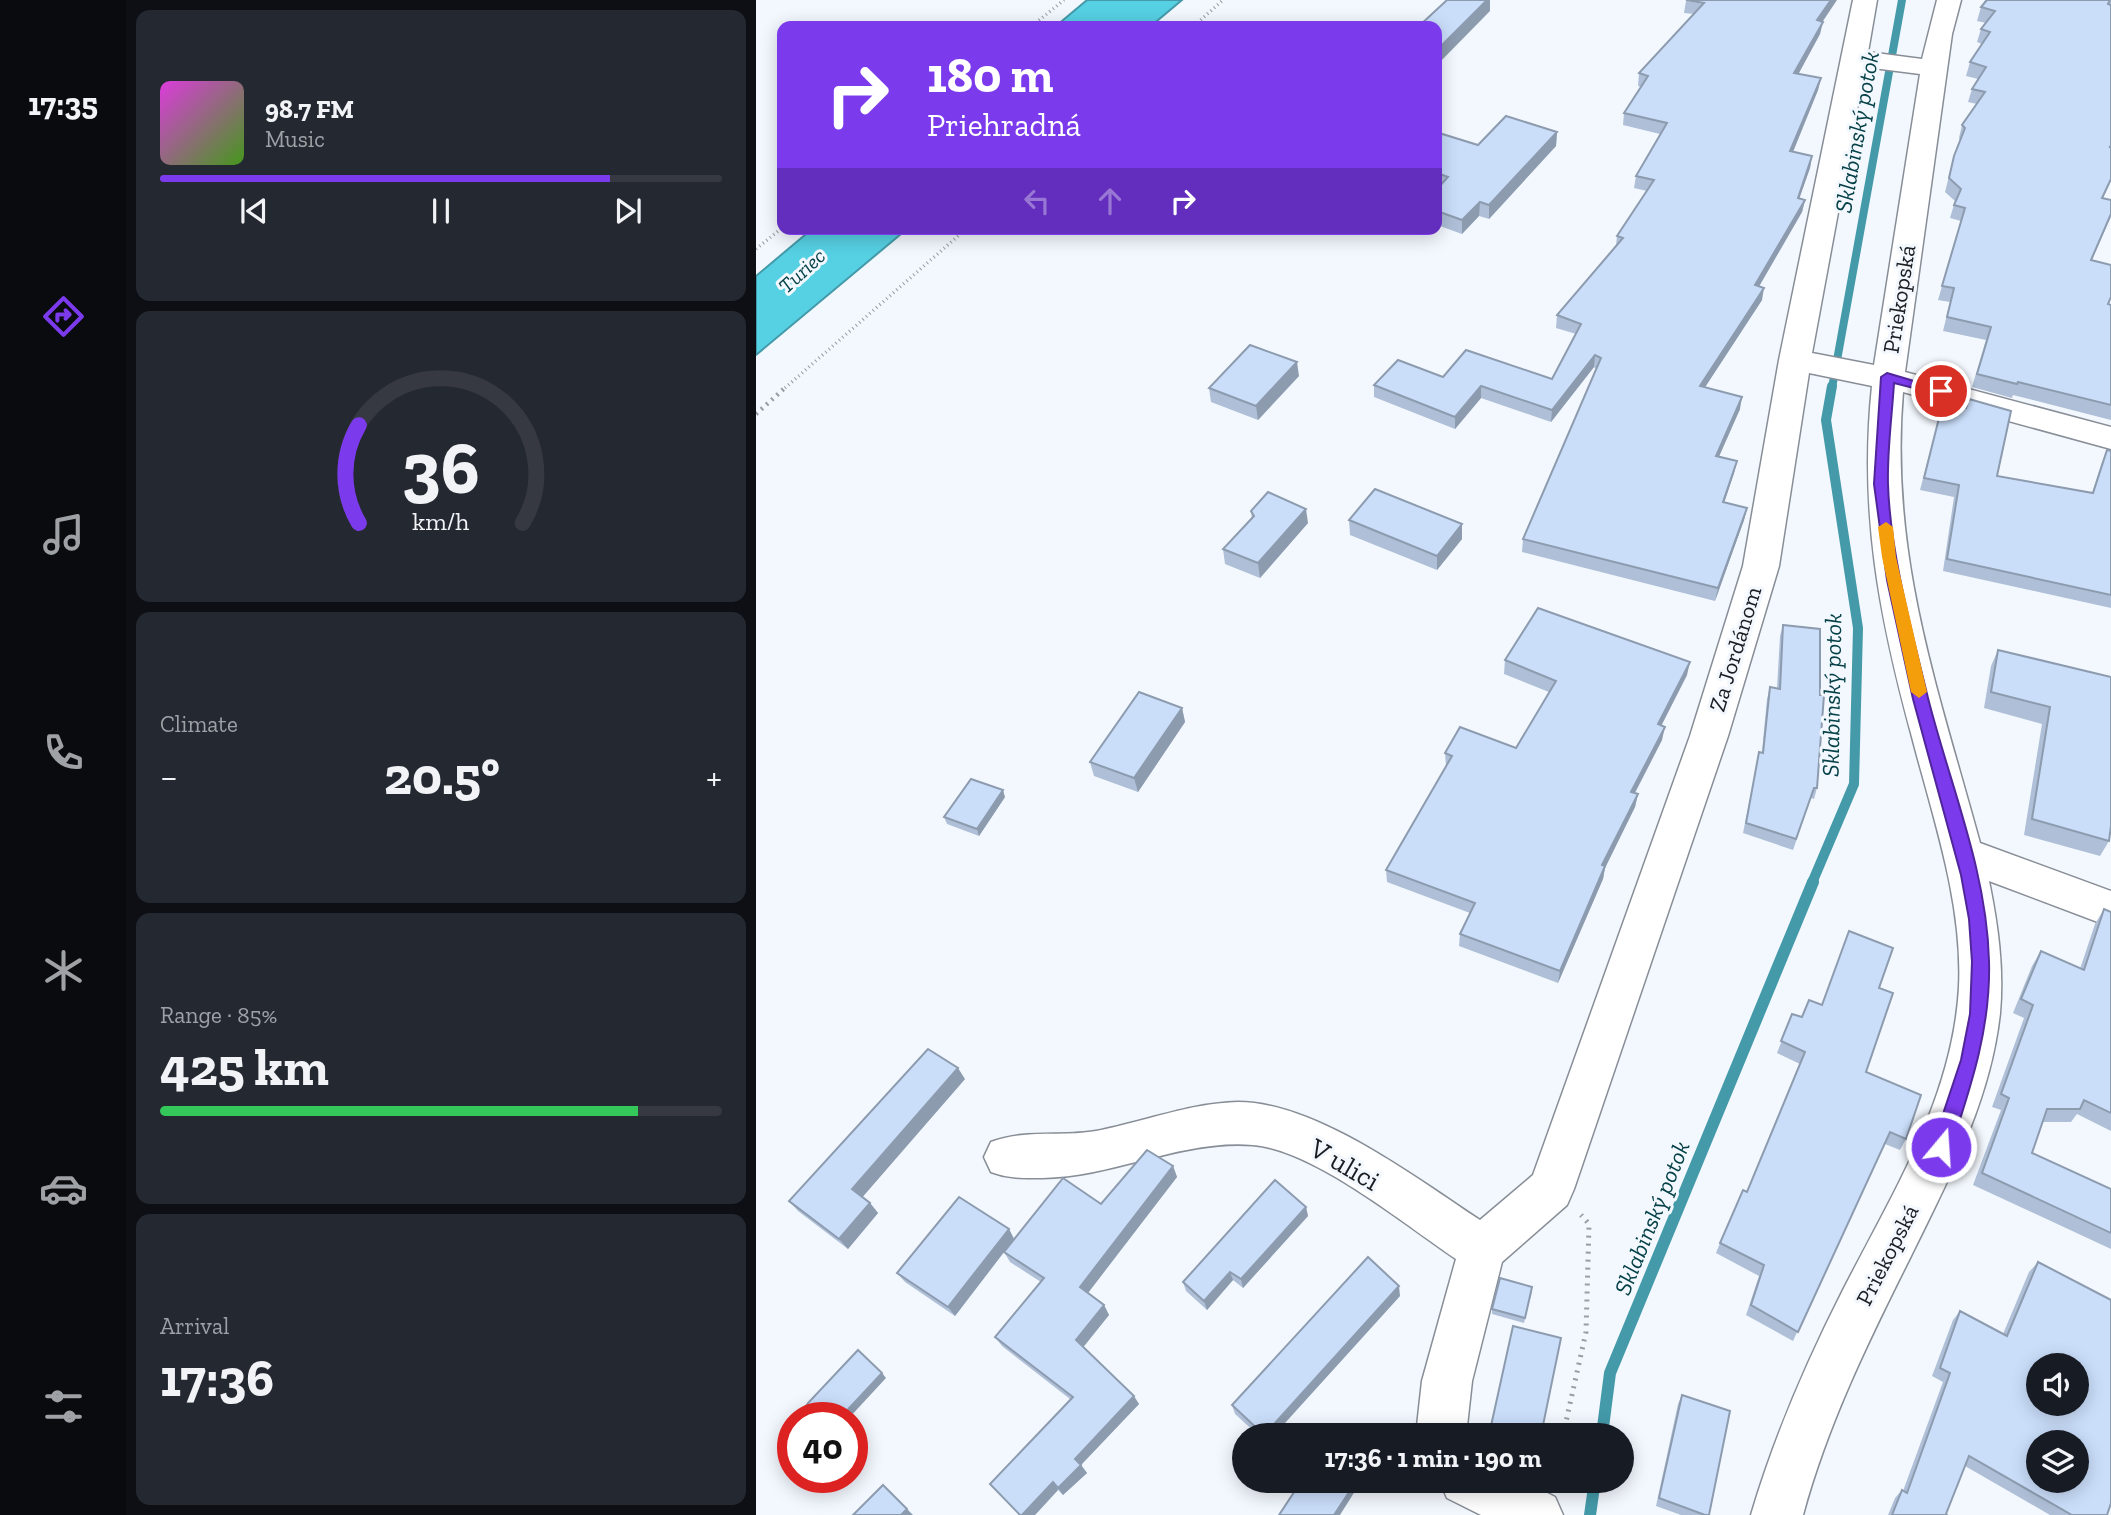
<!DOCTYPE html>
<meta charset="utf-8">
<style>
:root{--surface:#171b24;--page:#242831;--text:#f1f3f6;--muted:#9ea1a6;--line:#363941;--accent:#7c3aed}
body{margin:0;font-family:"Zilla Slab",serif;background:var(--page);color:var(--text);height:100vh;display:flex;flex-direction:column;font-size:26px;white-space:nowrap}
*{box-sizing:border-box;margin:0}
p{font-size:23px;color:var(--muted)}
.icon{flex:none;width:38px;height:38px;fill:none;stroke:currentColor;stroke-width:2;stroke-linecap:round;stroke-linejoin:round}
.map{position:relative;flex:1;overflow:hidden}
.sheet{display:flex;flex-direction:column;gap:10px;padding:10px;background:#0d0f14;width:630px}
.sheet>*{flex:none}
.hud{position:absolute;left:21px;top:21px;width:665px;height:214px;border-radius:14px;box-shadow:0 4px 18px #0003;background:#7c3aed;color:#fff;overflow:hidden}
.tools{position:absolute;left:1270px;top:1353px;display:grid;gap:14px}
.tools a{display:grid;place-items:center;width:63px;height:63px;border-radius:50%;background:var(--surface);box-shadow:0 4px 18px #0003;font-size:35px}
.speed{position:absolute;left:21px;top:1402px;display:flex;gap:14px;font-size:35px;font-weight:700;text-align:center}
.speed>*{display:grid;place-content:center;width:91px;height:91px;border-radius:50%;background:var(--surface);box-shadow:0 4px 18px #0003;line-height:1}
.speed .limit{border:10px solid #d22;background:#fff;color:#111}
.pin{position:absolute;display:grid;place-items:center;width:60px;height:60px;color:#fff;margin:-30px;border:4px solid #fff;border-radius:50%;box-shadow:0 2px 7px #0007}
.me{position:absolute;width:77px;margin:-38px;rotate:18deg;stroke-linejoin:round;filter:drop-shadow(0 0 5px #0008)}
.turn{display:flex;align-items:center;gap:24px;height:147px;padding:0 35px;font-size:32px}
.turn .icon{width:91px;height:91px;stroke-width:2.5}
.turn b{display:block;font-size:49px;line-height:60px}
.lanes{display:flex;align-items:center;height:66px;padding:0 35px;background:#0003;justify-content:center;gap:35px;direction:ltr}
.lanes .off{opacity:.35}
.big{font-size:52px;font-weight:700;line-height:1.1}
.sheet .widget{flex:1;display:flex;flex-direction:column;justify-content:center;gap:10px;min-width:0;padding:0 24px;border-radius:14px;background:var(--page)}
.sheet .dial{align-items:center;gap:0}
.dial svg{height:182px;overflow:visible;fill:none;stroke:var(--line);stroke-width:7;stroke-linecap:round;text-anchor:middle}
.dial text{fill:var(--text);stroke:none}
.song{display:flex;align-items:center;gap:21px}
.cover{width:84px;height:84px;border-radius:10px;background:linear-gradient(135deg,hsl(300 70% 55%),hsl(100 70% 35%))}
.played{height:7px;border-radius:4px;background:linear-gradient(90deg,var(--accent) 80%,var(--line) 80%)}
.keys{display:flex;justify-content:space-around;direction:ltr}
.heat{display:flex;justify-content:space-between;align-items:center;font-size:38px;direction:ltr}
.charge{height:10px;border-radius:5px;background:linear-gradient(90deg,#34c759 85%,var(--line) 0)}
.trip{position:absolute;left:476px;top:1423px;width:402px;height:70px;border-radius:35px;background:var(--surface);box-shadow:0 4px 18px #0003;font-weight:700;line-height:70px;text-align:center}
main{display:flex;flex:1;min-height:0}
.dock{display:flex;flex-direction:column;width:126px;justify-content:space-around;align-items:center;background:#090b0e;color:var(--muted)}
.dock .icon{width:49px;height:49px}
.dock .on{color:var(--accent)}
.dock b{font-size:32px;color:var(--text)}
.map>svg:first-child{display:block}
</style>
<main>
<nav class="dock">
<b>17:35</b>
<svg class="icon on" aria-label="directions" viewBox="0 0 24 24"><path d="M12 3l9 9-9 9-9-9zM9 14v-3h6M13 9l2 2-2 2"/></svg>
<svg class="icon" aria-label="music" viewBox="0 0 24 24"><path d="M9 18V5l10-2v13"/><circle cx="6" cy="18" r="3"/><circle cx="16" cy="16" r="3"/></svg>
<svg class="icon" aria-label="phone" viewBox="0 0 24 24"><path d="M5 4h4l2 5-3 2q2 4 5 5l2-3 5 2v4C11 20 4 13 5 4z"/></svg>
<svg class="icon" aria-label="climate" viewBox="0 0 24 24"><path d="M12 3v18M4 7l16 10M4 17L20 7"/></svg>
<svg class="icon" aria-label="car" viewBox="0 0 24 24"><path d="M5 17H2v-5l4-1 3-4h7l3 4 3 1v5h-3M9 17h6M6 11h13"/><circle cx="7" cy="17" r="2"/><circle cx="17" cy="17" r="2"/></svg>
<svg class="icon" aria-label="filters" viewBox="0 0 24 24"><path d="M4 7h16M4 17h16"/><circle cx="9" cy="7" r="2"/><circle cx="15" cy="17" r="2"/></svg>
</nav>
<section class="sheet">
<div class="widget">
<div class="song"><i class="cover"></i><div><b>98.7 FM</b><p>Music</p></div></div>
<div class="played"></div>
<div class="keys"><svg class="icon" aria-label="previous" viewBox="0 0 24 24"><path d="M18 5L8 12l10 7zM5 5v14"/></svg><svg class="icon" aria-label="pause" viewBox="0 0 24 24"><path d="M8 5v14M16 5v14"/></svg><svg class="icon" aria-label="next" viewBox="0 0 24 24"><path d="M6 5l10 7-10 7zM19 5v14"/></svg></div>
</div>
<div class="widget dial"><svg viewBox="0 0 100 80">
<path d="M14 69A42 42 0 1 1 86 69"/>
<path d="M14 69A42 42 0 0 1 14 26" stroke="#7c3aed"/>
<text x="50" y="56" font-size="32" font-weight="700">36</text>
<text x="50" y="72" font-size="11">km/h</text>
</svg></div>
<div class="widget"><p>Climate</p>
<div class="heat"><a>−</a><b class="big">20.5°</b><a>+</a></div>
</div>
<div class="widget"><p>Range · 85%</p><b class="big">425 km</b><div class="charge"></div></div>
<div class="widget"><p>Arrival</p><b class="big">17:36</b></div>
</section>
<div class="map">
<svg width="1355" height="1515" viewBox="0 0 1355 1515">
<rect width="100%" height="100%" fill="#f3f8fe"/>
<!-- water -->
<g fill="#56d0e3" stroke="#449aa9" stroke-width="2">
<polygon points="331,0 426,0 395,26 300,26"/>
<polygon points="56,229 151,229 0,355 0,276"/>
</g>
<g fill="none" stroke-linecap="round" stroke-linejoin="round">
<!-- stream-far2 -->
<polyline stroke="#449aa9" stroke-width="8" points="1076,388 1146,0"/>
<!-- stream-far1 -->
<polyline stroke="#449aa9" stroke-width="10" points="1056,883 1098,784 1102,628 1070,420 1076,386"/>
<!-- stream -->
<g stroke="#449aa9" stroke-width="12">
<polyline points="846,1435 854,1373 1057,882"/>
<polyline points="834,1515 839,1480"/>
</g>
<!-- minor casing -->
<g stroke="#888e97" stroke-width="3">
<g id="minor">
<path d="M 1097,0 L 1121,0 L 1112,52 L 1166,59 L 1181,0 L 1205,0 L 1196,34 L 1149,372 L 1355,427 L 1355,449 L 1147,392 C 1133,555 1182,689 1224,843 L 1355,891 L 1355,927 L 1233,881 C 1242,925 1248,968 1244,1013 C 1235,1099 1193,1179 1155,1256 C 1113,1340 1072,1423 1047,1515 L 995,1515 C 1018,1437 1050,1363 1087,1290 C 1136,1194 1197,1098 1203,987 C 1207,903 1177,818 1156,737 C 1123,616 1103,512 1116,386 L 1053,373 L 1023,566 L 972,736 L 818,1189 L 811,1205 L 746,1262 L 716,1381 L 710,1435 L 660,1435 L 666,1381 L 700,1259 C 648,1224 558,1150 497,1145 C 427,1139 358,1177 287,1178 C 268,1178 253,1179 235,1172 L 228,1157 L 235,1142 C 268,1129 306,1137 340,1131 C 387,1122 434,1103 482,1102 C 560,1102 660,1178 724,1220 L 777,1175 L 934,736 L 987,566 L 1023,360 ZM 1109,67 L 1164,74 L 1118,365 L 1056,353 Z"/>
<polygon points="683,1480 766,1480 799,1497 807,1515 725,1515 691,1498"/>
</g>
</g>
<!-- path-far2 -->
<g stroke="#999da2" stroke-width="3.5" stroke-dasharray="1 3.5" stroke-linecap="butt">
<polyline points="276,26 308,0"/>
<polyline points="438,26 467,0"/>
<polyline points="0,249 26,228"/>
<polyline points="29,388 210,229"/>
</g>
<!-- path-far1 -->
<polyline stroke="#999da2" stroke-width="4.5" stroke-dasharray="2 5" stroke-linecap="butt" points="0,414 31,386"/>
<!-- path -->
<polyline stroke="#999da2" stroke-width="5" stroke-dasharray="2 6" stroke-linecap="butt" points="807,1435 830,1332 833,1224 825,1215"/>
<!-- minor -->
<use href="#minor" fill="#fff" fill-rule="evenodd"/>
</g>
<!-- wall -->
<g fill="#aebfd7">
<polygon points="1229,0 1355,0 1355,181 1347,198 1355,200 1355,216 1336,260 1352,304 1355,305 1355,420 1257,395 1256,398 1216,387 1230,340 1187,331 1194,302 1182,300 1205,221 1194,218 1199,201 1189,192 1198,156 1204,140 1203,138 1206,125 1221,104 1212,102 1216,89 1222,79 1210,76 1214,62 1226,44 1221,42 1225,29 1230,23 1221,21 1225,7"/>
<polygon points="930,1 1066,22 1064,34 1042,74 1065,78 1062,90 1037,152 1056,156 1054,168 1043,198 1049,200 1046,212 1003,286 1006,300 949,387 984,409 963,456 981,461 978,473 968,503 991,508 988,520 959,601 766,552 767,539 840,369 838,367 795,422 725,398 699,429 618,397 618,385 687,377 796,379 820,334 800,328 801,315 860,245 861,236 891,191 878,188 880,176 904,134 867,125 868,113 885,87 882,86 883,73 938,14 928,13"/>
<polygon points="801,132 800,146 733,219 723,216 706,234 681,225 681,135 722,145"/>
<polygon points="543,376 502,420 455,402 453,388"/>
<polygon points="1187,402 1241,476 1336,493 1346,462 1351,450 1355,451 1355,608 1187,571 1198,497 1164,490"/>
<polygon points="495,511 552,523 504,578 469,564 467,549 496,519"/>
<polygon points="593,520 706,539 681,570 594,535"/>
<polygon points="1027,625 1061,788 1058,799 1055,798 1037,850 987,833 1001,763 1003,752 1006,752 1011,699 1014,687 1021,688 1024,636"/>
<polygon points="1242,650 1355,677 1353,841 1344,856 1268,835 1286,724 1228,708 1235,666"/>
<polygon points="749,660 931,675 905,726 906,740 879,793 882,794 879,807 849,868 847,879 802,983 703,946 704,934 714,913 631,882 630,870 690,766 689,753 760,748 793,692 748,674"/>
<polygon points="426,708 429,722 382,792 338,776 334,762"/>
<polygon points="249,797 223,836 191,824 188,817"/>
<polygon points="1348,909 1355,912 1355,1131 1321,1114 1315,1122 1286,1122 1276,1153 1355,1189 1355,1249 1217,1185 1245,1110 1236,1107 1268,1018 1257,1013 1276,966 1285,951 1324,969 1339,924"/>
<polygon points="1123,988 1110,1072 1150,1139 1144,1150 1129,1144 1037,1341 990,1315 1003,1276 960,1253 964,1243 991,1192 1044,1064 1021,1053 1036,1014 1046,1017 1065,1005"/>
<polygon points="209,1079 106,1197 114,1203 122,1213 92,1249 42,1211 33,1201"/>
<polygon points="417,1166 421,1177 331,1293 348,1305 353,1315 327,1347 383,1404 325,1465 331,1473 307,1495 302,1490 279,1515 314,1399 246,1346 239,1337 285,1282 254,1262 248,1252 199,1316 149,1282 141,1273 253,1229 258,1239 345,1204"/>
<polygon points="550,1207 552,1216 487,1288 477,1280 451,1310 430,1291 427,1282"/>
<polygon points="1282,1262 1351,1515 1294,1515 1209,1466 1190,1514 1191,1515 1132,1515 1139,1498 1146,1490 1147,1491 1187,1382 1176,1376 1197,1320 1204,1311 1247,1334 1273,1272"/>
<polygon points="776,1292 768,1323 736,1314 736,1309"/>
<polygon points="644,1296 518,1435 502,1435 479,1414 476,1405"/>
<polygon points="926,1395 953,1515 925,1515 900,1506 922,1404"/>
</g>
<!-- shaded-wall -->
<g fill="#8d9baf">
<polygon points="731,0 734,0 734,11 681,65 681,50"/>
<polygon points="1075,0 1081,0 1059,33 1061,20"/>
<polygon points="1067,22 1064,34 1036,86 1038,73"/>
<polygon points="1065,78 1062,90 1032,164 1034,151"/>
<polygon points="801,132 800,146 733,219 733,205"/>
<polygon points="1056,156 1054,168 1039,211 1042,198"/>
<polygon points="1049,200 1046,212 997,297 999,285"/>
<polygon points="724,202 723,216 706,234 706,220"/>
<polygon points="1008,288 1006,300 942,398 944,386"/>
<polygon points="839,355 838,367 795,422 796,410"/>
<polygon points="541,362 543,376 502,420 500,406"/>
<polygon points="725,386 725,398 699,429 699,417"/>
<polygon points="986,397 984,409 958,468 960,456"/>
<polygon points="981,461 978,473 964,515 967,502"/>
<polygon points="991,508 988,520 959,601 962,588"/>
<polygon points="550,509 552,523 504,578 502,563"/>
<polygon points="706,524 706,539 681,570 681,556"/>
<polygon points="934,662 931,675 899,738 902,724"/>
<polygon points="426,708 429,722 382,792 378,778"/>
<polygon points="909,727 906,740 873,804 875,792"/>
<polygon points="247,790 249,797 223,836 221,829"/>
<polygon points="882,794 879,807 849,868 847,879 802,983 804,971 846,865"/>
<polygon points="202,1068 209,1079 104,1200 96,1189"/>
<polygon points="417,1166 421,1177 329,1297 324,1287"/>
<polygon points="114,1203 122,1213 92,1249 83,1239"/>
<polygon points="550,1207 552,1216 487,1288 485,1279"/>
<polygon points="253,1229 258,1239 199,1316 192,1307"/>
<polygon points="474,1272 477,1280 451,1310 448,1301"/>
<polygon points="643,1286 644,1296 518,1435 508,1435"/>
<polygon points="348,1305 353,1315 325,1350 320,1340"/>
<polygon points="126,1373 130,1378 93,1418 84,1418"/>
<polygon points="378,1396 383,1404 324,1466 319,1459"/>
<polygon points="325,1465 331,1473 307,1495 302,1488"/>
<polygon points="601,1480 606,1480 584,1515 578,1515"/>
<polygon points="297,1482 302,1490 279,1515 266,1515"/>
<polygon points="133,1491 157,1515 145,1515"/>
</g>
<!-- building -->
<g fill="#cadefa" stroke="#8d9baf" stroke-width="2" fill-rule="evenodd">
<polygon points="691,0 731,0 681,50 681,26 663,26"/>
<polygon points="930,0 1075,0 1061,20 1067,22 1038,73 1065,78 1034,151 1056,156 1042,198 1049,200 999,285 1008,288 944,386 986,397 960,456 981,461 967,502 991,508 962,588 767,539 845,358 839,355 796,410 725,386 699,417 618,385 642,360 687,377 710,350 796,379 825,324 801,315 867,238 861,236 898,180 880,176 911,123 868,113 892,76 883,73 948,3"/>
<polygon points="1231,0 1354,0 1352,4 1355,5 1355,145 1354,147 1355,147 1355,179 1346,198 1355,200 1355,214 1335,260 1355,265 1355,297 1352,304 1355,305 1355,405 1262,382 1261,384 1221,374 1235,327 1191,317 1198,288 1186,286 1209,208 1198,205 1205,189 1193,178 1198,156 1209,128 1206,125 1229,92 1216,89 1230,67 1214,62 1234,32 1225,29 1239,11 1225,7"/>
<polygon points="750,116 801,132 733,205 724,202 706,220 681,211 681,189 692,177 681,173 681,135 683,133 722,145"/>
<polygon points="494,345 541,362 500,406 453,388"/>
<polygon points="1213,399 1255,411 1241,476 1337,493 1351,450 1355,451 1355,595 1191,559 1203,485 1168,478 1187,402 1210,408"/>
<polygon points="619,489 706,524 681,556 593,520"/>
<polygon points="512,492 550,509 502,563 467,549 498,516 495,511"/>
<polygon points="782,608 934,662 902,724 909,727 875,792 882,794 846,865 849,866 804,971 704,934 719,903 630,870 696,756 689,753 704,727 760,748 800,681 749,660"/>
<polygon points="1027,625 1064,629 1064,695 1068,695 1061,788 1058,788 1040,839 990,823 1003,752 1007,753 1014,687 1024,689"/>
<polygon points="1242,650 1355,677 1355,826 1353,841 1276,819 1294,707 1235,692"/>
<polygon points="383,692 426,708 378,778 334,762"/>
<polygon points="215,779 247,790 221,829 188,817"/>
<polygon points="1348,909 1355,912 1355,1113 1328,1100 1324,1109 1291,1109 1276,1153 1355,1189 1355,1233 1226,1173 1253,1098 1245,1094 1277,1005 1265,999 1285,951 1328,970"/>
<polygon points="1093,931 1137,948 1123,988 1137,993 1110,1072 1165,1095 1150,1139 1134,1132 1042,1332 995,1305 1008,1265 964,1243 987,1190 991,1192 1049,1052 1025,1041 1036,1014 1046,1017 1053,1000 1066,1005"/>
<polygon points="172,1049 202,1068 96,1189 114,1203 83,1239 33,1201"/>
<polygon points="391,1150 417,1166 324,1287 348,1305 320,1340 378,1396 319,1459 325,1465 302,1488 297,1482 266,1515 264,1515 234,1484 317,1397 239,1337 288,1278 248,1252 307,1178 345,1204"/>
<polygon points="519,1180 550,1207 485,1279 474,1272 448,1301 427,1282"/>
<polygon points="203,1197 253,1229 192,1307 141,1273"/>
<polygon points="612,1257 643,1286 508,1435 476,1405"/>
<path d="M 1282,1262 L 1355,1300 L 1355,1503 L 1351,1515 L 1316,1515 L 1213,1456 L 1190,1514 L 1191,1515 L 1136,1515 L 1146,1490 L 1151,1493 L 1194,1373 L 1184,1368 L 1204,1311 L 1251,1336 ZM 1283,1365 L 1321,1365 L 1321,1404 L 1283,1404 ZM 1283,1442 L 1321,1442 L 1321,1480 L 1283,1480 Z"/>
<polygon points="744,1278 776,1287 769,1318 736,1309"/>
<polygon points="757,1326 805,1338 785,1435 733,1435"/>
<polygon points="102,1350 126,1373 84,1418 42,1418 52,1403"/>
<polygon points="926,1395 974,1411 953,1515 949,1515 903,1498"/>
<polygon points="37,1426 37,1436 33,1432"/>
<polygon points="546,1480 601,1480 578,1515 523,1515"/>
<polygon points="127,1485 151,1509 145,1515 97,1515"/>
</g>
<!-- route -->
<path fill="#7c3aed" stroke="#51269a" stroke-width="2" d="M 1131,373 L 1192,391 L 1185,395 L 1138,383 C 1136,416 1131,451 1132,484 C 1134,552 1156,632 1172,698 C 1194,785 1231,871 1233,961 C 1235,1027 1215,1086 1195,1147 L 1192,1154 L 1185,1156 L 1179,1154 L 1176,1147 L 1205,1060 L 1214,1014 L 1216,962 L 1213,919 L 1205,875 L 1157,699 L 1131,580 L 1118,484 L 1125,377 Z"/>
<!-- slow -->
<polygon fill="#f59e0b" points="1130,522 1137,527 1140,557 1171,692 1163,698 1155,692 1126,557 1122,527"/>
<g text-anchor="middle" stroke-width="6" stroke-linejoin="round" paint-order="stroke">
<!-- far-water labels -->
<g font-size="21" font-style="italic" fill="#064148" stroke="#f3f8fe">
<text transform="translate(46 271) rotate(-42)" y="7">Turiec</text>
</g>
<!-- street labels -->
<g font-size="23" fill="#1b1d21" stroke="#f3f8fe">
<text transform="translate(1143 299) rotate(-81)" y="8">Priekopská</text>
<text transform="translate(979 649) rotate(-73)" y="8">Za Jordánom</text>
<text transform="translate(1131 1255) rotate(-63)" y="8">Priekopská</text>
</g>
<!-- water labels -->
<g font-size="24" font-style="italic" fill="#064148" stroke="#f3f8fe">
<text transform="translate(1101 132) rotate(-80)" y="8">Sklabinský potok</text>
<text transform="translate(1076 695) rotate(-89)" y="8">Sklabinský potok</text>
<text transform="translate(896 1218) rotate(-68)" y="8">Sklabinský potok</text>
</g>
<!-- near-street labels -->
<g font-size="28" fill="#1b1d21" stroke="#f3f8fe">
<text transform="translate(589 1164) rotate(30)" y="10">V ulici</text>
</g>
</g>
</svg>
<div class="tools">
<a><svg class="icon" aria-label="sound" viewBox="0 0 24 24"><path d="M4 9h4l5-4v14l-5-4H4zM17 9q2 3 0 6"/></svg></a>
<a><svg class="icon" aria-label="layers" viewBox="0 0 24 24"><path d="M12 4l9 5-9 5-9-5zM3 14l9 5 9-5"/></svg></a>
</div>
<div class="speed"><div class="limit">40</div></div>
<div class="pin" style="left:1185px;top:391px;background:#d93025"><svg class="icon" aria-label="arrive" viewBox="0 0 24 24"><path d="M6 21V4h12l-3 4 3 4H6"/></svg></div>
<svg class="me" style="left:1185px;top:1147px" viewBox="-20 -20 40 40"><circle r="17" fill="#7c3aed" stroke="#fff" stroke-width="3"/><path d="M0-11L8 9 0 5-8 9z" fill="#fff"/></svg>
<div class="trip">17:36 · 1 min · 190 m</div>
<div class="hud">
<div class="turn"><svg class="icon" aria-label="right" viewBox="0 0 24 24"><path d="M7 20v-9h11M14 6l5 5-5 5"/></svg><div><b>180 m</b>Priehradná</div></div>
<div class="lanes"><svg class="icon off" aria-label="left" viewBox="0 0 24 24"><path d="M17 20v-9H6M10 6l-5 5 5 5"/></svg><svg class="icon off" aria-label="ahead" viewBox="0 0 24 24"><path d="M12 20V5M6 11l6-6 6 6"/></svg><svg class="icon" aria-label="right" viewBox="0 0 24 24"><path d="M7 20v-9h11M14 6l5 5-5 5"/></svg></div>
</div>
</div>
</main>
